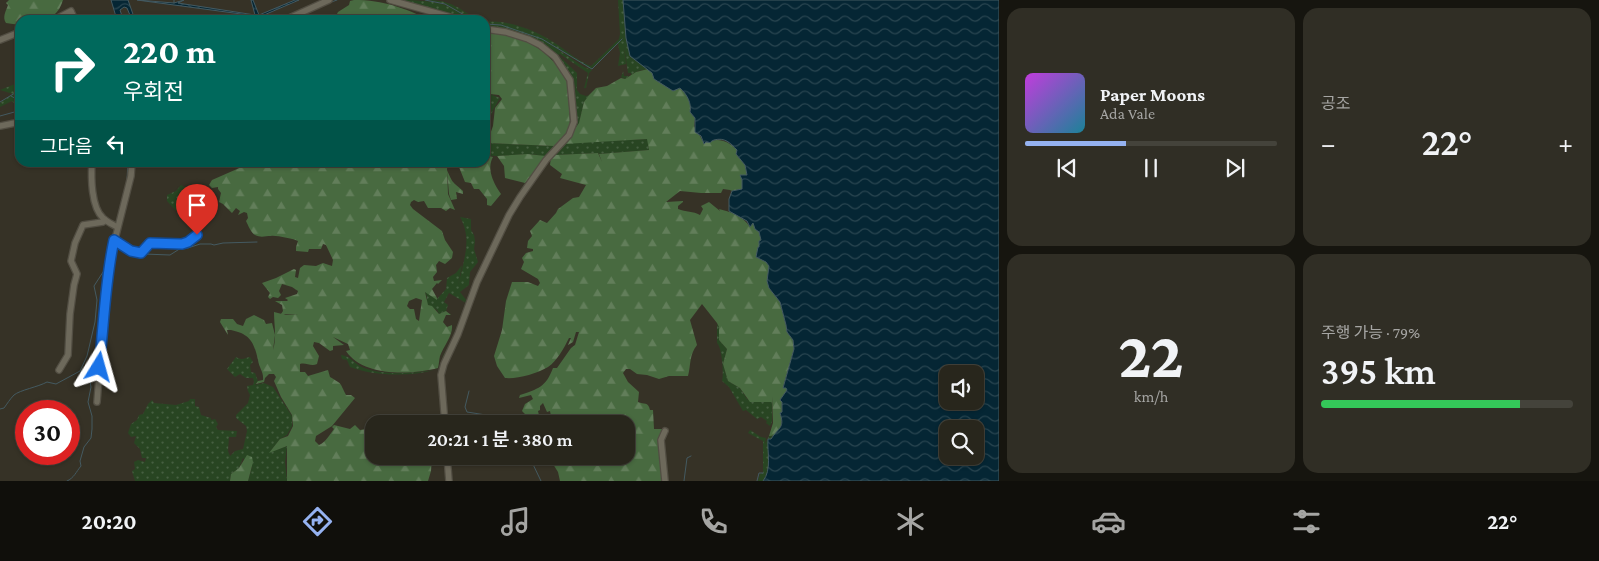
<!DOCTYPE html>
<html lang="ko">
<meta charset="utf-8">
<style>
:root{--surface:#28261c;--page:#302e25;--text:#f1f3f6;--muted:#a5a5a3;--line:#44433b;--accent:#95b2f1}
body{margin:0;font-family:"Crimson Pro","Noto Sans KR",serif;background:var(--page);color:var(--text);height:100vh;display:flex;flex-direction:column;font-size:19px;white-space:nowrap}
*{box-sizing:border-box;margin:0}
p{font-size:16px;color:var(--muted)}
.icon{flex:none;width:28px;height:28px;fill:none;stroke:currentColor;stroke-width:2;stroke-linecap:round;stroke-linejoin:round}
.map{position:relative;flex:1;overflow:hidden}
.side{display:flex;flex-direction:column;gap:8px;padding:8px;background:#16150f;width:600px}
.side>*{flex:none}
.guide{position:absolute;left:15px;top:15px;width:475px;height:152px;border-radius:15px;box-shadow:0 1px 4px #0004,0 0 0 1px var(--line);background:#00695c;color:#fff;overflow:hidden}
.fabs{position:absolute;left:939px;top:365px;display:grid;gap:10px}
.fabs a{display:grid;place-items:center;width:45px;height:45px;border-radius:10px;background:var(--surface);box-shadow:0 1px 4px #0004,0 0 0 1px var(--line);font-size:25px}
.speed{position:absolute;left:15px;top:400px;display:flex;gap:10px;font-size:25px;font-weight:700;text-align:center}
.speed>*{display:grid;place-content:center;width:65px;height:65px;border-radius:50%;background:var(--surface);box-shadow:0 1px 4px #0004,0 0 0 1px var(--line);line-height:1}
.speed .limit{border:8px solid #d22;background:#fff;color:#111}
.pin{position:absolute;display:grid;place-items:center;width:42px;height:42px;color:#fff;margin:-51px -21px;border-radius:50% 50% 50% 0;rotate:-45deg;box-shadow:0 0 5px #0007}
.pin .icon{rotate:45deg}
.me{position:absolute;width:55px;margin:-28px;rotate:8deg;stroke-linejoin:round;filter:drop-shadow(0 0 4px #0008)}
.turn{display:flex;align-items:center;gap:18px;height:105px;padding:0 25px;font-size:22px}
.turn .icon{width:65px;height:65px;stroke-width:2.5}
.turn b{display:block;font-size:35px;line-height:42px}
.then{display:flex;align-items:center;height:48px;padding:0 25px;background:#0003;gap:10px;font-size:19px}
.big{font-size:38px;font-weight:600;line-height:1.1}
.side .card{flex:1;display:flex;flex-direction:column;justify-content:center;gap:8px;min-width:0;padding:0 18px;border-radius:15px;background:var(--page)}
.side .dial{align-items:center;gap:0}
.dial b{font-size:65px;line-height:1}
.song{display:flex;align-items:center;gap:15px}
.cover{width:60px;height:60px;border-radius:8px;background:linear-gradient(135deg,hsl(290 70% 55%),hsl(190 70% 35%))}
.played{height:5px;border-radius:2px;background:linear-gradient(90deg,var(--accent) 40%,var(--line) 40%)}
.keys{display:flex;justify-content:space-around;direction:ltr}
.heat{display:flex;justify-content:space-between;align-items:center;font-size:28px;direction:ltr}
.charge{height:8px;border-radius:4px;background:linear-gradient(90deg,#34c759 79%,var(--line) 0)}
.side .tiles{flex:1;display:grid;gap:8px;grid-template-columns:repeat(2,1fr)}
.trip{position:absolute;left:365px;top:415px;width:270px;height:50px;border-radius:15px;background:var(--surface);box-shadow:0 1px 4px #0004,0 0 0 1px var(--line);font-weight:600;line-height:50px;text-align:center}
.tabs{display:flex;height:80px;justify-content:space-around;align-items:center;background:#100f0b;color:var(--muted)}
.tabs .icon{width:35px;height:35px}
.tabs .on{color:var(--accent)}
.tabs b{font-size:22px;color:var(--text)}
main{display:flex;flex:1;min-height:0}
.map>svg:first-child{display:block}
</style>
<main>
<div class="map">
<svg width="999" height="481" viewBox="0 0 999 481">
<defs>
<pattern id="grass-dots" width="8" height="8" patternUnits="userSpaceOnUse" patternTransform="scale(1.25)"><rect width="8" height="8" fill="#284522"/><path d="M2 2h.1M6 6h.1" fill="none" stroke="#465f41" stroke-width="1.8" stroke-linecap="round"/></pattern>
<pattern id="forest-firs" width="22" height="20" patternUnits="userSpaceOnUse" patternTransform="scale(1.25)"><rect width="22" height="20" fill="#486a40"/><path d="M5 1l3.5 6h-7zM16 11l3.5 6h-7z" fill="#627e5a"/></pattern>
<pattern id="water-waves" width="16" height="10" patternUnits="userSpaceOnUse" patternTransform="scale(1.25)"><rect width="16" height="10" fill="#052634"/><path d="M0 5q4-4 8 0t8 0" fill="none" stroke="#294550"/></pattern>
</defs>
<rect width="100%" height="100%" fill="#363226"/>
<!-- grass -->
<g fill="url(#grass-dots)">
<path d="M 394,0 C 411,0 429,0 445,5 C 452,8 459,13 466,16 L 445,4 L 428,0 C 451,0 460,9 478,20 L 474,20 L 467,16 L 471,20 L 464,20 Z"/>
<path d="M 618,0 L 623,0 L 626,38 L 630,56 L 648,69 L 638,71 L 631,75 L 631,73 L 628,73 L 624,46 L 626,64 L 622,65 L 624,76 L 629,76 L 625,79 L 621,77 L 623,72 L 622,65 L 618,66 L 620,53 L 618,44 L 622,39 L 591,69 L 544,40 L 584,67 L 592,70 L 589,73 L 586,88 L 584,88 L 588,73 L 560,54 L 558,55 L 577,73 L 577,90 L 569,75 L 542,45 L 485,27 L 485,25 L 488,25 L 485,24 L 485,22 C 509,19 539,32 558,45 C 568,52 580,62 591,66 L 619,39 L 620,34 Z"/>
<path d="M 485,30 L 510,35 L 530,41 L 555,59 L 568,78 L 572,123 L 566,137 L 548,154 L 509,213 L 477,280 L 468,303 L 462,299 L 468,304 L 455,339 L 441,368 L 443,356 L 456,334 L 466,303 L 449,293 L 444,302 L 448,305 L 446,311 L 439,314 L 437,310 L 427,304 L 427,297 L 425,292 L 426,291 L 437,299 L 446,289 L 447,278 L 456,273 L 462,265 L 458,286 C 463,262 473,240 460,217 L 471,219 L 471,230 L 474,235 L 475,241 L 474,249 L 478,262 L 470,272 L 469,285 L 460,292 L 467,301 L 504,217 L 525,183 L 545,157 C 526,150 504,159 485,155 L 485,147 L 487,143 L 554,146 C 573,131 570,129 569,107 C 568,98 570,88 567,80 C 565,75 562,71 558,67 C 540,44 515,33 485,33 Z"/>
<polygon points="20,82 20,89 17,91 20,90 20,97 17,104 15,104 12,101 0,107 0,103 13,94 0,90"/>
<polygon points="572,83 580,94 586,96 589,95 584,102 579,123 565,143 648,139 649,150 599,154 594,148 598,153 555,155 562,150 549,158 573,131"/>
<polygon points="485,92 500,98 493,110 490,118 485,117"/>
<polygon points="181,185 185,187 193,187 199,193 199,200 195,202 194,208 187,210 182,207 176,211 167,201 167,195 176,191"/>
<path d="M 717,324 L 719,327 L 719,342 L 719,340 L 727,349 L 723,364 L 728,381 L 740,388 L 747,399 L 754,402 L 772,402 L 772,422 L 770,426 L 766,423 L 767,421 L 761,417 L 757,419 L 746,410 L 743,411 L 729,387 L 722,381 C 724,374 722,347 717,343 Z"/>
<path d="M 341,355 C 351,356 355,365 364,368 C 386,376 412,373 434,370 C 409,377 374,376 350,367 L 347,360 L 342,359 Z"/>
<path d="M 236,357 C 243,361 244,358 250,357 L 253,362 L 250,365 L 251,372 L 255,373 L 258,381 L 255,385 L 264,383 L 273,387 L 292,416 L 292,426 L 287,435 L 280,439 L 270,452 L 287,446 L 285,462 L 287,481 L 248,481 L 252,467 L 243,458 L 239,468 L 231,474 L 230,481 L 135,481 L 132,471 L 135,469 L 134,462 L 138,460 L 145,462 L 146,458 L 142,458 L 140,449 L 134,443 L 136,436 L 131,437 L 128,433 L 131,424 L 137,420 L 139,415 L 143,414 L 148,404 L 152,400 L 154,403 L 176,405 L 189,401 L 190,399 L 195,399 L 195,406 L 199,407 L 201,415 L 211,418 L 211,420 L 215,419 L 218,424 L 216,427 L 218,430 L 237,431 L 236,437 L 229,437 L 228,451 L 230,456 L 235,451 L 243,449 L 247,431 L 246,426 L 236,418 L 236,415 L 248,403 L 250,395 L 248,391 L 247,386 L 253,385 L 254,382 L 253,378 L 246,378 L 240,374 L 235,377 L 227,369 Z"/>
<path d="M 750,430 L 761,437 L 766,438 L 765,444 L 769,436 L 773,436 L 771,439 L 769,439 C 767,452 772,470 763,481 L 758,481 L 760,474 L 763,473 L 763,441 L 748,433 Z"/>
</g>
<!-- forest -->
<g fill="url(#forest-firs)" fill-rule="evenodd">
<path d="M 9,0 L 63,0 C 56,23 40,20 20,20 L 20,25 L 6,23 C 2,17 6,11 8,5 L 6,3 Z"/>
<path d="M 354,0 C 384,0 404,8 430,20 L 334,20 L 338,12 L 349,5 L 350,1 Z"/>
<path d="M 485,33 C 515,33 540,44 558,67 C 562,71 565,75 567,80 C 570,88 568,98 569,107 C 570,130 573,130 554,146 L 487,143 L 493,126 L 495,108 L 502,99 L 499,95 L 490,94 L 485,91 L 485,74 L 487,74 L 487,70 L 485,66 Z"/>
<path d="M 648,69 C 662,82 695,87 690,112 L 695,118 L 694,126 L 704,143 C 718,137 727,140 737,150 L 736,154 L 745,165 L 747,175 L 742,180 L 743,189 L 732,191 L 730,190 L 723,189 L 721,193 L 701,193 L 680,191 L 666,202 L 683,201 L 683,202 L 678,206 L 678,209 C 686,212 693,211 700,215 L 703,209 L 701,206 L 709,202 L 720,211 L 719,209 C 731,212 743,216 750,227 L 753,223 L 759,232 L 766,262 L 769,266 L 769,288 L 780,302 L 786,325 L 787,332 L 793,340 L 794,349 L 783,387 L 787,388 L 787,390 L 780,400 L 782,402 C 781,413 786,437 769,436 L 773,423 L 772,396 L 772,402 L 750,402 L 740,388 L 728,381 L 723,364 L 727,349 L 719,340 L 719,327 L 717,323 L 702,304 L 690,320 L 697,345 C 689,355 691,365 688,376 L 669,376 L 659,379 L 647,375 L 637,374 L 630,369 L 626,369 L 623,373 L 628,382 L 639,392 L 638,402 C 644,405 648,401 650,410 L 653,410 L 654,429 L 665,429 L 663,434 L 664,481 L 560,481 L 558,472 L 548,456 L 626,456 L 626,424 L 549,424 L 548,418 L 551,416 L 550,411 L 547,412 L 543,403 L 540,406 L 540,410 L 538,411 L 541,424 L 535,424 L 522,411 L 525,404 L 533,399 L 531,395 L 519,398 L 520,395 C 538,389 546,387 553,368 L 557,368 L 571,348 L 575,345 L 579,332 L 576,332 L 573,342 L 568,345 L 571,338 L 569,338 C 564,348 557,361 548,367 C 536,374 518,379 505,378 L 497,366 L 494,356 L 502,330 L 506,301 L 512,282 L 528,282 L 538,286 L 540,283 L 538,279 L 521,269 L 524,262 L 522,258 L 526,253 L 533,251 L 533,249 L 527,248 L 528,241 L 532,236 L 530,231 L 540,220 L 547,223 L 556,213 L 558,209 L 573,198 L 579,197 L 586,185 L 560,178 L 562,174 L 550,165 L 551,157 L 555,155 L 598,153 L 602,162 L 599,154 L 649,150 L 647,139 L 564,144 L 579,123 L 584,102 L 589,95 L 596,88 L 607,86 L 621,78 L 625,79 L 636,72 Z"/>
<polygon points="527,154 546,156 525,183 505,178 504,166 497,156"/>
<path d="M 485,155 L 493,157 C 486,169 494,184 501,194 L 491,206 L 487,205 L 487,199 L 479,189 L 474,189 L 471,183 L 465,182 L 459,167 L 454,163 L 485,162 Z"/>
<path d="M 253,162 L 448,163 L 447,169 L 447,170 C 453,184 452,181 463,191 L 463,194 L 456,192 L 457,199 L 451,200 L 449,194 L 447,170 L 448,194 L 455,210 L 450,208 L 446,211 L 441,208 L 428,208 L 424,201 L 418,202 L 414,200 L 411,202 L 410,205 L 413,209 L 442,231 L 445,240 L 453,252 L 452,258 L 445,264 L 439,261 L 436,265 L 437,272 L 433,277 L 434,281 L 442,280 L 438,284 L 437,283 L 432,289 L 437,298 L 437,300 L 425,292 L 428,305 L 432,306 L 439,314 L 446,311 L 451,315 L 446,315 L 443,322 L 447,327 L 452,325 C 453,336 444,345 440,356 C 439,360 439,364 438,368 C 411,375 363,377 346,351 L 350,350 L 348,344 L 333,337 L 344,345 L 333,346 L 333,350 L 330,351 L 319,343 L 314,342 L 313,346 L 319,356 L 317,364 C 311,367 306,362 300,364 L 300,372 L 305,372 L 308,376 L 328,370 L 330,377 C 343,385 339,381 346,395 L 351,395 L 355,398 L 332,426 L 316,436 L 315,441 L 319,445 C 326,442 330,434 334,429 L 332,427 L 334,425 L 350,429 L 355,425 L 360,430 L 374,428 L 374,456 L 432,456 L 431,471 L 428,481 L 287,481 L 287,446 L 269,453 L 280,439 L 288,436 L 293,426 L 292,415 L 281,397 L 274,381 L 276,377 L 274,374 L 269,374 L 265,378 L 264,382 L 256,384 L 258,381 L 263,380 C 264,372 259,368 258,360 C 254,342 250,334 231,330 L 227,330 L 228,335 L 220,322 L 221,319 L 233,319 L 237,324 L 243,326 L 246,319 L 254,315 L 264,320 L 266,324 L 272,323 L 275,335 L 273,350 C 277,337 274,325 274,312 L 286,315 L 299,315 L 281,314 L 283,311 L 282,305 L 275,301 L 287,301 L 288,300 L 285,298 L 297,294 L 298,291 L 292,287 L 282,284 L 279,291 L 281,295 L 278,298 L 273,297 L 270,299 L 268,297 L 270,293 L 262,283 L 276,278 L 294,269 L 296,270 L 295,277 L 298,278 L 300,268 L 304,265 L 316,266 L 323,263 L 332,266 L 333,260 L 326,245 L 323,244 L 321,249 L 309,249 L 308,252 L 296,251 L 296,247 L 298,241 C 294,239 275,235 271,236 C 265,236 261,238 255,235 C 251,233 248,225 246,221 L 248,218 L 247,213 L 244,212 L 238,215 L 240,211 L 236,208 L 232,213 L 223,204 L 219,202 L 221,193 L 218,189 L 218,187 L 212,188 L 209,185 L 212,180 ZM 416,298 L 422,300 L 419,321 L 416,319 L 414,309 L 410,309 L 407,306 L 409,301 Z"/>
<polygon points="247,455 252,457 253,462 248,481 230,481 231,474 239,468"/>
</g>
<!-- water -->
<g fill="url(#water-waves)" stroke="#445a61" fill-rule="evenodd">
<polygon points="111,0 128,0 135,20 132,20 127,8 124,7 120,10 122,16 121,20 117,20"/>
<polygon points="137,0 174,3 184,0 178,3 255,15 251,0 253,0 259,15 295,0 299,0 257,18 256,16"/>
<path d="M 623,0 L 999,0 L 999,481 L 763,481 C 772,470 767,452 768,439 L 771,439 C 779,427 785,428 780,413 L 782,412 L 782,402 L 780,400 L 787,390 L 786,388 L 783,388 L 794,349 L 793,340 L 787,332 L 786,325 L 780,302 L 769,288 L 767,281 L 769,266 L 766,262 L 756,257 L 758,247 L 759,247 L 759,241 L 761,240 L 759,232 L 755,229 L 753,223 L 750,227 L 747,221 L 729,211 L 729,199 L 732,191 L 742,189 L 742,180 L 740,175 L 747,175 L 745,165 L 736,154 L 737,150 C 730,143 725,137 714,140 C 707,143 714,143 706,142 L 704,144 L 701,136 L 695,132 L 695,118 L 690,112 C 692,104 687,94 680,88 L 673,91 L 654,79 L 652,73 L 630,56 L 626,38 ZM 948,374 L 975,374 L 975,401 L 948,401 ZM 948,429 L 975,429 L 975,456 L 948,456 Z"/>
</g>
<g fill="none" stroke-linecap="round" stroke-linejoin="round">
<!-- stream -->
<g stroke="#445a61" stroke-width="1">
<polyline points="425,0 445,4 473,20"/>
<polyline points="174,3 174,0"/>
<polyline points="326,4 337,0"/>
<polyline points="485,24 501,25 542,39 592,69 622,39"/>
<polyline points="0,102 20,90"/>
<polyline points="0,116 18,111 15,105 17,104 18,100 11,96"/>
<polyline points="127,180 128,162"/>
<polyline points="144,254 170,255 181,248 188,248 200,244 211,244 214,245 223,243 257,242"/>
<polyline points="469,391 465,407 467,412 486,415 505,424"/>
<path d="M 0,409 L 4,408 C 7,404 10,399 14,395 C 20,390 38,387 47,382 L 56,384 L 80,371 L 87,356 L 95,322 L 97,300 L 94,286 L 105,269"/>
<polyline points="529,456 541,481"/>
<path d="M 67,481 C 74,478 76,472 81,466 L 80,461 L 84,447 L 91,438 L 92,429 L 92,416 L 88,402 L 91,387 L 89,376 L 80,372"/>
<polyline points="684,481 687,458 691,456"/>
<polyline points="757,481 759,473 763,473"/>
</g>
<!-- minor casing -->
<g stroke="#524e43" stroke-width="8">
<g id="minor">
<polyline points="390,0 461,20"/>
<polyline points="54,20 71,11 75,20"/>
<polyline points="285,20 329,0"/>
<polyline points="0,40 20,32"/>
<polyline points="0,126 20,122"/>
<path d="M 92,162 C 91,177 91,207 103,218 C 107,222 112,224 117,227"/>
<path d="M 114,240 L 131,251 L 141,253 L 150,243 C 167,243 184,248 197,235"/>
<polyline points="59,370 68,355 70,314 74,285 77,274 71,261 75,243 83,225 103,222 105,220"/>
<polyline points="97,402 108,267 131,176 132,162"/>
<polyline points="445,424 441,375 444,364 458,334 477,282 509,215 520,197 546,160 569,135 574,122 570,80 555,57 540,45 528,39 506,32 485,29"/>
<polyline points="447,456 449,481"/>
<polyline points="665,481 661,440 665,431"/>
</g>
</g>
<!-- minor -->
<use href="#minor" stroke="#6d695b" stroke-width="5.5"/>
</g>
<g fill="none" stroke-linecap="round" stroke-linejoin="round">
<!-- route casing -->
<g stroke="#114b97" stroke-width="12">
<path id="route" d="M 99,367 C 104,324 105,281 114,240 L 131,251 L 141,253 L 150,243 L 182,244 L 188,242 L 197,235"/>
</g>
<!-- route -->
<use href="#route" stroke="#1a73e8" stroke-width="9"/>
</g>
</svg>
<div class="fabs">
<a><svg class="icon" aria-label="sound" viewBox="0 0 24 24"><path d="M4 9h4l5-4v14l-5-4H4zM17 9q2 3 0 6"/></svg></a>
<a><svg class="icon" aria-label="search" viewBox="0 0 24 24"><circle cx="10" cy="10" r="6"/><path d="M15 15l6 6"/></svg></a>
</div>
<div class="speed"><div class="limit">30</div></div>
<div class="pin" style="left:197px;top:235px;background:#d93025"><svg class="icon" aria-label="arrive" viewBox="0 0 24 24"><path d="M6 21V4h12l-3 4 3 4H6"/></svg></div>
<svg class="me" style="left:99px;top:367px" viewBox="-20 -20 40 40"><path d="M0-17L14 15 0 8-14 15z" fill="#1a73e8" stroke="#fff" stroke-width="4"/></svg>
<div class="trip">20:21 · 1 분 · 380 m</div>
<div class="guide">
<div class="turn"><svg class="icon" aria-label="right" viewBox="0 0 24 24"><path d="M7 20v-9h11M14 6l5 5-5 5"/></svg><div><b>220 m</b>우회전</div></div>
<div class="then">그다음<svg class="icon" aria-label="left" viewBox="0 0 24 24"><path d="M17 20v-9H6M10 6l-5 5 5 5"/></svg></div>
</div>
</div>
<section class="side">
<div class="tiles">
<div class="card">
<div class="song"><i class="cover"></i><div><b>Paper Moons</b><p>Ada Vale</p></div></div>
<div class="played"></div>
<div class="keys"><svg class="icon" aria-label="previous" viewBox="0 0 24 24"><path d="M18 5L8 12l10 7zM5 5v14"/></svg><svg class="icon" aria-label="pause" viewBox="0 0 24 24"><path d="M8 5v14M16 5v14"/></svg><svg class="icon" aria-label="next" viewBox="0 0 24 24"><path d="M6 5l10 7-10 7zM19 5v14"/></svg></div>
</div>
<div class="card"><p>공조</p>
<div class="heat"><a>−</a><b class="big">22°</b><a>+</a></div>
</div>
<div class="card dial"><b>22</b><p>km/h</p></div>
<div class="card"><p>주행 가능 · 79%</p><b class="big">395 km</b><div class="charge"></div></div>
</div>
</section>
</main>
<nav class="tabs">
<b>20:20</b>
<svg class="icon on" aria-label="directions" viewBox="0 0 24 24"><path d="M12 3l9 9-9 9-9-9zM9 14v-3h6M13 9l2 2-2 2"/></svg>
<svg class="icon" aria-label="music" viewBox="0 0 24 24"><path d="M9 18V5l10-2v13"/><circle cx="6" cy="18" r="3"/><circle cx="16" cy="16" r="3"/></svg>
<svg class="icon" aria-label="phone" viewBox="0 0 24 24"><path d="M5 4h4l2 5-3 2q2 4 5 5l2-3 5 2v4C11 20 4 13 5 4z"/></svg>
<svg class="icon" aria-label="climate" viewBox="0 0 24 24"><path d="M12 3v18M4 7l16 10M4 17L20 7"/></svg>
<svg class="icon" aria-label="car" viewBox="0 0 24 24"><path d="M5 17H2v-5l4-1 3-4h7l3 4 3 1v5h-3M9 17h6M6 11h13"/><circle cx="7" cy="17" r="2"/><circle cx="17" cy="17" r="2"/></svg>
<svg class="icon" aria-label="filters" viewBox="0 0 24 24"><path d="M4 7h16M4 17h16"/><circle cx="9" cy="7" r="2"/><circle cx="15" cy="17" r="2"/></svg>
<b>22°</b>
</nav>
